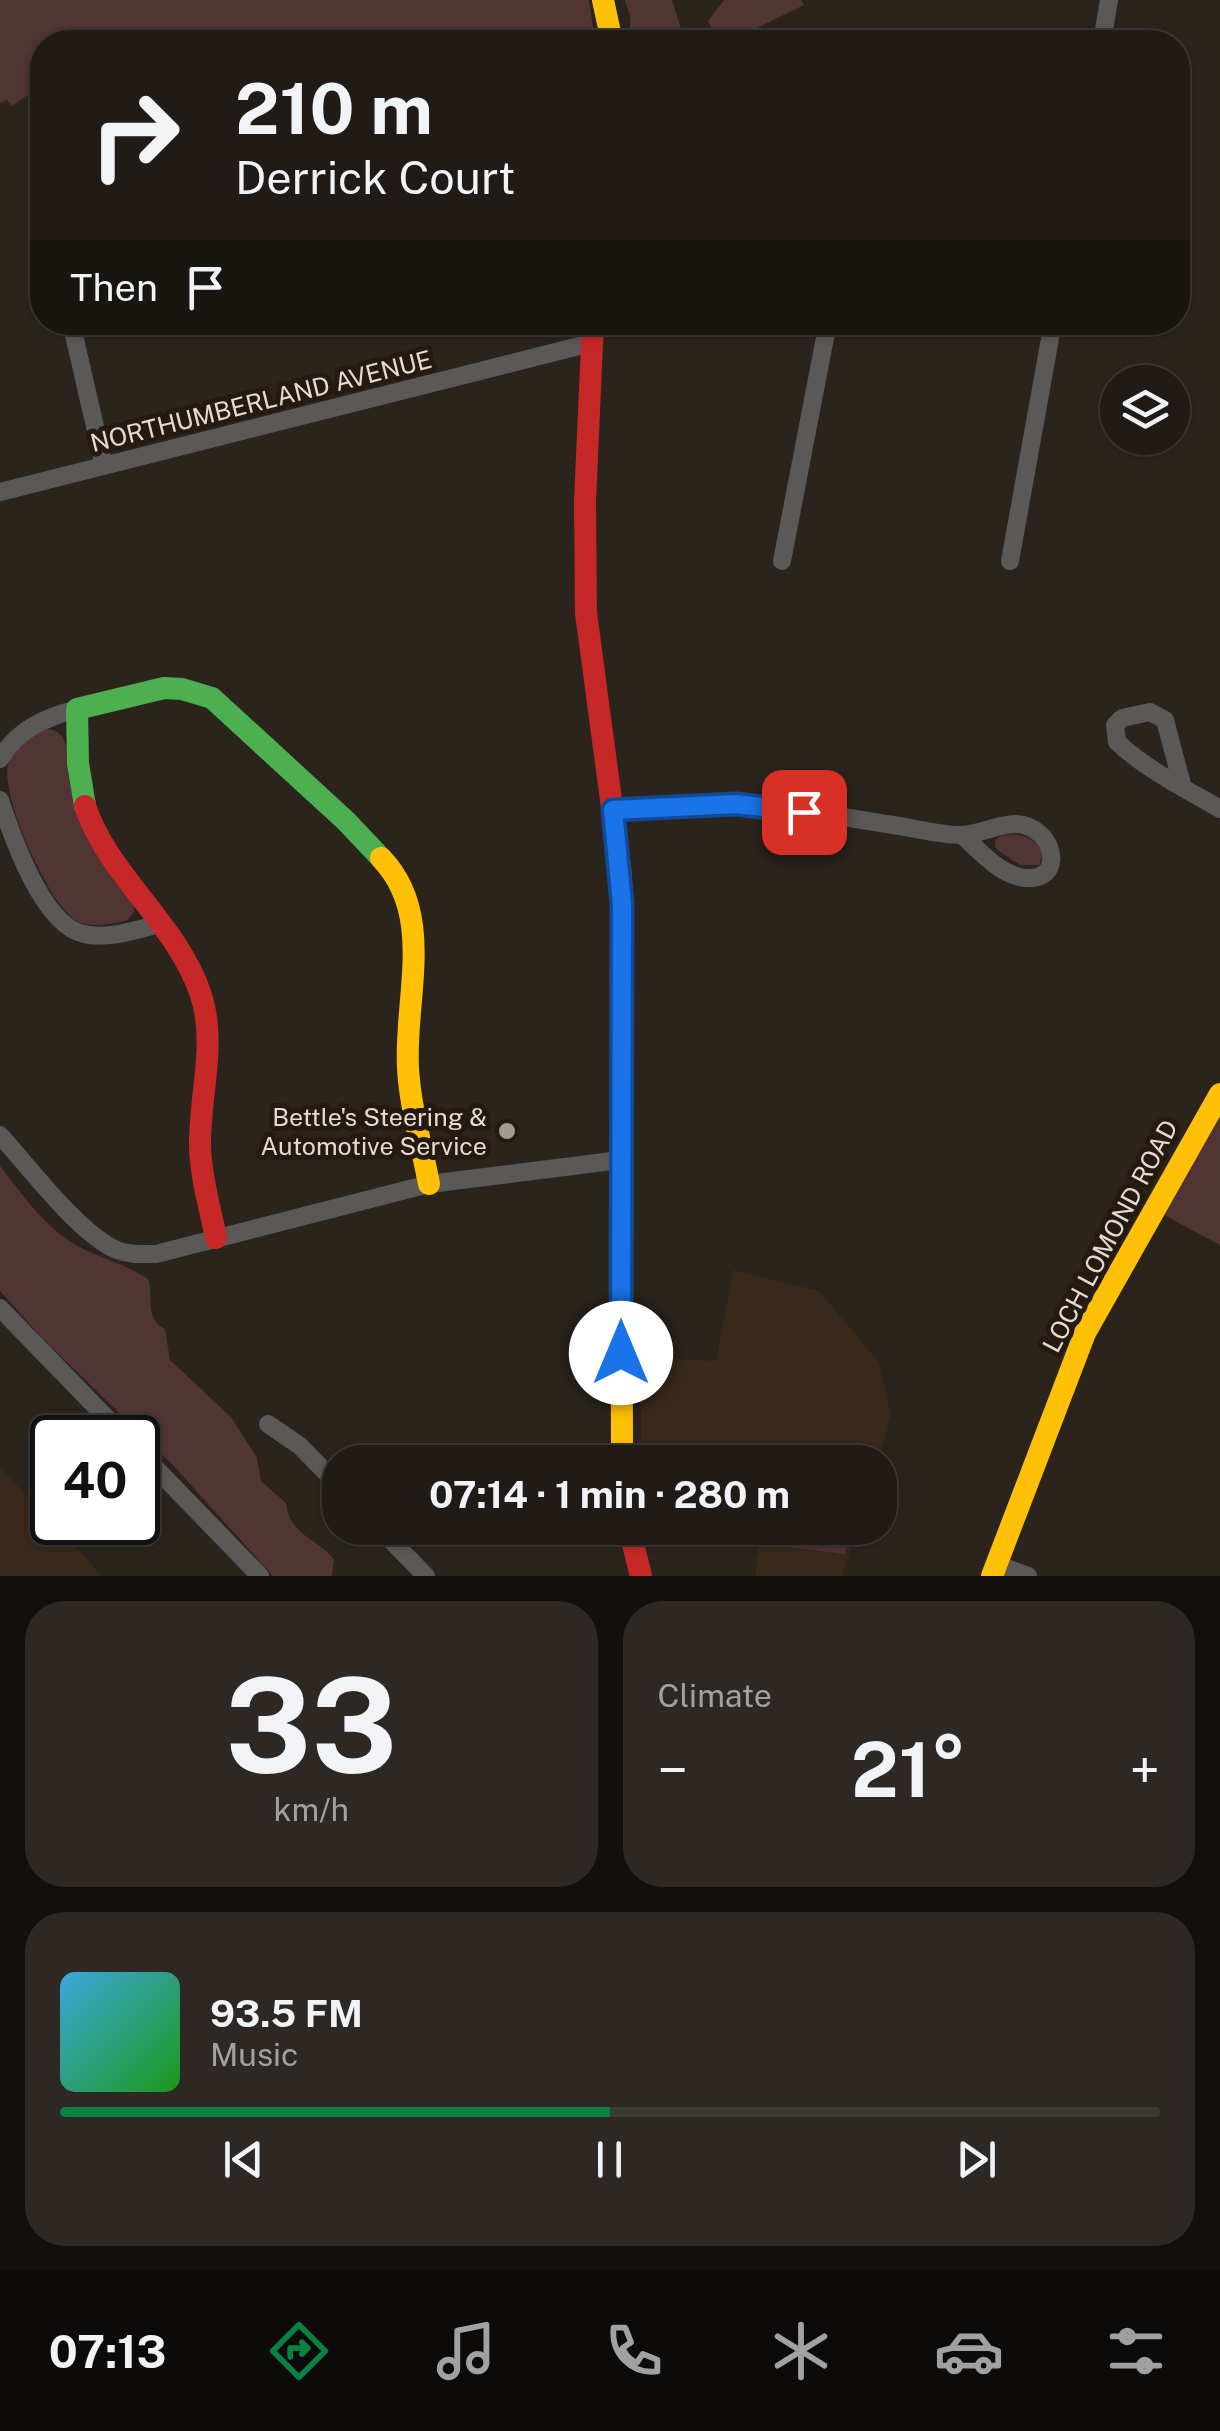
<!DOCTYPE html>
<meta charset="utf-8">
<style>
:root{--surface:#201b16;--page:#2d2823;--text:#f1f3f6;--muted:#a2a1a1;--line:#3d3935;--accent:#0b8043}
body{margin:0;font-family:"Public Sans",sans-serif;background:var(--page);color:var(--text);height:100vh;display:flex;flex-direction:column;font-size:38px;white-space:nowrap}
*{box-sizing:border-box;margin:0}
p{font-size:32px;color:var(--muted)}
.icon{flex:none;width:55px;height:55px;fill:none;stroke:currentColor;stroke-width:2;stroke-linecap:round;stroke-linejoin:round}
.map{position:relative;height:1576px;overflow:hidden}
.side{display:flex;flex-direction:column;gap:25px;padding:25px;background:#120f0c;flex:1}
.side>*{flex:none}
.top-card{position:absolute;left:30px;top:30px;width:1160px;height:305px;border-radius:40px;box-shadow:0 2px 8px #0004,0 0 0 2px var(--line);background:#201b16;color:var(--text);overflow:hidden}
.controls{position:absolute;left:1100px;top:365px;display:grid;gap:20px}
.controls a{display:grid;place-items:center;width:90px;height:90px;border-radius:50%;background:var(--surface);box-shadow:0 2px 8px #0004,0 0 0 2px var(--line);font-size:50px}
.speed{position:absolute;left:30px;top:1415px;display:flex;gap:20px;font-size:50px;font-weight:700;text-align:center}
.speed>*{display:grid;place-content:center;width:130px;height:130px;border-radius:50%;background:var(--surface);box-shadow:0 2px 8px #0004,0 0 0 2px var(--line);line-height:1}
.speed .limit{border:5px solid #111;border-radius:15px;background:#fff;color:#111}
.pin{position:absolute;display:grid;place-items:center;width:85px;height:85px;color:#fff;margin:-42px;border-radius:20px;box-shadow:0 5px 15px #0006}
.me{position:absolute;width:110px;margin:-55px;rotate:0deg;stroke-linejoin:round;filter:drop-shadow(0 0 8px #0008)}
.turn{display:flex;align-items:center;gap:35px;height:210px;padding:0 40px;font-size:45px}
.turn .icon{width:130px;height:130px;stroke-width:2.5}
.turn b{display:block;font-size:70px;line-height:85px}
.then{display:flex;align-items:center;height:95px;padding:0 40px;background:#0003;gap:20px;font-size:38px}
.big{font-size:75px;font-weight:700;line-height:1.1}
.side .card{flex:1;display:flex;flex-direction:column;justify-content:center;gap:15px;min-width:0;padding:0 35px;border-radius:40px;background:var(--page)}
.side .dial{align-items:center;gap:0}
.dial b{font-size:130px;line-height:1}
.song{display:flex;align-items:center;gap:30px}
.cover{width:120px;height:120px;border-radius:15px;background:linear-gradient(135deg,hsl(200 70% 55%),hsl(120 70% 35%))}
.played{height:10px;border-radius:5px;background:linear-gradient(90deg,var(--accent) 50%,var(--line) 50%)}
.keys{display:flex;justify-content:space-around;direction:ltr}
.heat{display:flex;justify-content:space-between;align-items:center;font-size:55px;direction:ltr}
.side .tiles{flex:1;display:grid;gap:25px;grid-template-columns:1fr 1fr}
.card:last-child{grid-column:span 2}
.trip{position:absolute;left:322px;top:1445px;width:575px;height:100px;border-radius:40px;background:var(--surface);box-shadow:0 2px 8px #0004,0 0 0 2px var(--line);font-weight:700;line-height:100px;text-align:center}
.tabs{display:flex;height:160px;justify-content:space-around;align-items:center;background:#0d0b09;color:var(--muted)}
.tabs .icon{width:70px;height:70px}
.tabs .selected{color:var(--accent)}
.tabs b{font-size:45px;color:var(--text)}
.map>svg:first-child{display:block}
</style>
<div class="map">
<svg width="1220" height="1576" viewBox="0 0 1220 1576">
<rect width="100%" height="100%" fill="#2a241d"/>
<!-- built -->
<g fill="#38291a">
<polygon points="733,1270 819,1291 879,1362 891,1415 878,1462 641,1462 641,1357 716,1361"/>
<polygon points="0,1468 88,1560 101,1576 0,1576"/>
<polygon points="761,1528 858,1528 842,1576 755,1576"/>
</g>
<!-- green -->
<g fill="#513434">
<polygon points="0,0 589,0 595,42 42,42 42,85 12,106 7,100 0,103"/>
<polygon points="625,0 672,0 683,35 683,42 630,42 630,16"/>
<polygon points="724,0 801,0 804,5 736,38 718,41 708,21"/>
<path d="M 47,729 L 56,731 L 62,736 L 134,904 L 134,912 L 128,920 C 112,924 90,929 75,920 C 48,903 0,795 8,765 C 13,748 31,735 47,729 Z"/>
<path d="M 1014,834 C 1030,836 1049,847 1039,865 L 1020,865 L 996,849 L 995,841 L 1000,836 Z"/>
<polygon points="1220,1094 1220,1245 1153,1209"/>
<path d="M 0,1166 C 21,1193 42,1223 71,1242 C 96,1258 126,1263 149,1280 C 153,1300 145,1319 165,1329 L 170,1360 L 231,1417 L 257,1458 L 261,1481 L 286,1503 C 290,1536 317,1538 334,1559 L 332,1576 L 273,1576 L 172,1464 L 43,1339 L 0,1291 Z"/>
<polygon points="769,1528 849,1528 845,1554 766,1544"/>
</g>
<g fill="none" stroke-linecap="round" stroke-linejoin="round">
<!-- street -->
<g stroke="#5b5957" stroke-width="18">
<polyline points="1102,42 1109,0"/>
<polyline points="71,322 104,466"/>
<polyline points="0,492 591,343"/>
<polyline points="782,561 828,322"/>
<polyline points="1010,561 1053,322"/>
<path d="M 0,759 C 18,729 44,718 77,709"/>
<path d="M 1183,788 L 1165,720 L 1150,712 L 1122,718 L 1115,725 L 1117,742 C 1147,770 1184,788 1220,809"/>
<path d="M 0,800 C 12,836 43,926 84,934 C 109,940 137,929 161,924"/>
<path d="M 613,810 C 663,807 715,800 765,806 C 808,811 850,818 893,825 C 914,828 939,835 960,835 C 988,835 1015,811 1040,834 C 1055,847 1058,877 1031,878 C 1004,880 980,851 962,835"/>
<path d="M 0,1135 C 28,1166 80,1235 117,1250 C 129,1255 142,1254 156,1254 L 429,1184 L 620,1160"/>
<polyline points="0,1308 126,1438"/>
<polyline points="268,1424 300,1446 340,1487"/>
<polyline points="138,1450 260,1576"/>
<polyline points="379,1528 426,1576"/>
<polyline points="996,1564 1028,1576"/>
</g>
<!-- fast -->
<polyline stroke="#4caf50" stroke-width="22" points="85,806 78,763 77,709 164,688 182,689 212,698 346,821 381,858"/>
<!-- slow -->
<g stroke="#ffc107" stroke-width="22">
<polyline points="603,0 612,42"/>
<path d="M 381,858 C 436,915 404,998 408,1068 C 410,1107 422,1146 429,1184"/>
<polyline points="621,980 622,1462"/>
<polyline points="992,1576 1085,1333 1220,1094"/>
</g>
<!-- jam -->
<g stroke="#c62828" stroke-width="22">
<polyline points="593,322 585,501 586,613 621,875 621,980"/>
<path d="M 85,806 C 109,877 177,923 201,995 C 217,1044 199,1097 200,1147 C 201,1178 210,1208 216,1238"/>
<polyline points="629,1528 641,1576"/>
</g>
</g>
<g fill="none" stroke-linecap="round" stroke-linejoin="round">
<!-- route casing -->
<g stroke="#114b97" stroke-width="25">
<polyline id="route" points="621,1353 622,904 613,810 736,804 804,812"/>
</g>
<!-- route -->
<use href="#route" stroke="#1a73e8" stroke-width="18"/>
</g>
<!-- markers -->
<circle fill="#a29b93" stroke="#251a0f" stroke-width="4" cx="507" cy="1131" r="10"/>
<g text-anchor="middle" stroke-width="10" stroke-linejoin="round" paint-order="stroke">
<!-- street labels -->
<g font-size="25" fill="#e2dbd3" stroke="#251a0f">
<text transform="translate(261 401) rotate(-14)" y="9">NORTHUMBERLAND AVENUE</text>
<text transform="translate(1110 1236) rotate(-62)" y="9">LOCH LOMOND ROAD</text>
</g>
<!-- poi labels -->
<g font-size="25" fill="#e2dbd3" stroke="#251a0f" text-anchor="end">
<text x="487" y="1126">Bettle's Steering &amp;<tspan x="487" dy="29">Automotive Service</tspan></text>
</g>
</g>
</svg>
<div class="controls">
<a><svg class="icon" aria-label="layers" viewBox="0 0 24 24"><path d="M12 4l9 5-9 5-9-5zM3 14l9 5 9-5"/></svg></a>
</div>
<div class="speed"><div class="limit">40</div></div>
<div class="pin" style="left:804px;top:812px;background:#d93025"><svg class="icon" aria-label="arrive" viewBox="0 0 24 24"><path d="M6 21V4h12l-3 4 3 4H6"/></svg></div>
<svg class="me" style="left:621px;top:1353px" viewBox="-20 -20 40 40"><circle r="19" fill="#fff"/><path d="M0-13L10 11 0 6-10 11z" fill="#1a73e8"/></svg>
<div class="trip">07:14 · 1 min · 280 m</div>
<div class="top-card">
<div class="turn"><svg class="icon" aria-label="right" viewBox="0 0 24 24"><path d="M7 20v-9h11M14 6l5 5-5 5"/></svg><div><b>210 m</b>Derrick Court</div></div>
<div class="then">Then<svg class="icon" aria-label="arrive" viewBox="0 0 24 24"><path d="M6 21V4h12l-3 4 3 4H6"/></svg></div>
</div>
</div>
<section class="side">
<div class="tiles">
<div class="card dial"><b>33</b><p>km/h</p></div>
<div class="card"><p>Climate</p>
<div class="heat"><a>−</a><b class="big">21°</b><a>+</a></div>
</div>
<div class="card">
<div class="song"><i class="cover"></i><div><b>93.5 FM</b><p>Music</p></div></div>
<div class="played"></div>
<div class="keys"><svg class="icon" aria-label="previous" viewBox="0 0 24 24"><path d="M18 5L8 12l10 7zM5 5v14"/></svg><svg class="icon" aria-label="pause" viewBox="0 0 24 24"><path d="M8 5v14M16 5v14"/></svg><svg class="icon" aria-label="next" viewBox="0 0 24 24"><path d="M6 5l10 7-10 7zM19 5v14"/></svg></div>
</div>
</div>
</section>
<nav class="tabs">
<b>07:13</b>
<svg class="icon selected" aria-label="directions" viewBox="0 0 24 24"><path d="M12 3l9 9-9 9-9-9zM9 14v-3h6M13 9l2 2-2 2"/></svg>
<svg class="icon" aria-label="music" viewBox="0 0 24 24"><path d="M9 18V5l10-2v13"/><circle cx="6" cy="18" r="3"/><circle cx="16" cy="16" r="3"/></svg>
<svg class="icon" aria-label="phone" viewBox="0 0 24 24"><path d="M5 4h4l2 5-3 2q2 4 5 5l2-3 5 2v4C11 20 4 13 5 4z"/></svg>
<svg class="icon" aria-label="climate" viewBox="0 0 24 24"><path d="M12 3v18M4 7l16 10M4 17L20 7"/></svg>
<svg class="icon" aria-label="car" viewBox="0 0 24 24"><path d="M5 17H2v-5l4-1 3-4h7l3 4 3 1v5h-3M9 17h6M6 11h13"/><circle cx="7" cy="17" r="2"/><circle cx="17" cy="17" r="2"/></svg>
<svg class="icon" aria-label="filters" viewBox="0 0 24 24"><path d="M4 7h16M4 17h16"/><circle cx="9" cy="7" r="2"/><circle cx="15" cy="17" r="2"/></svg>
</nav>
